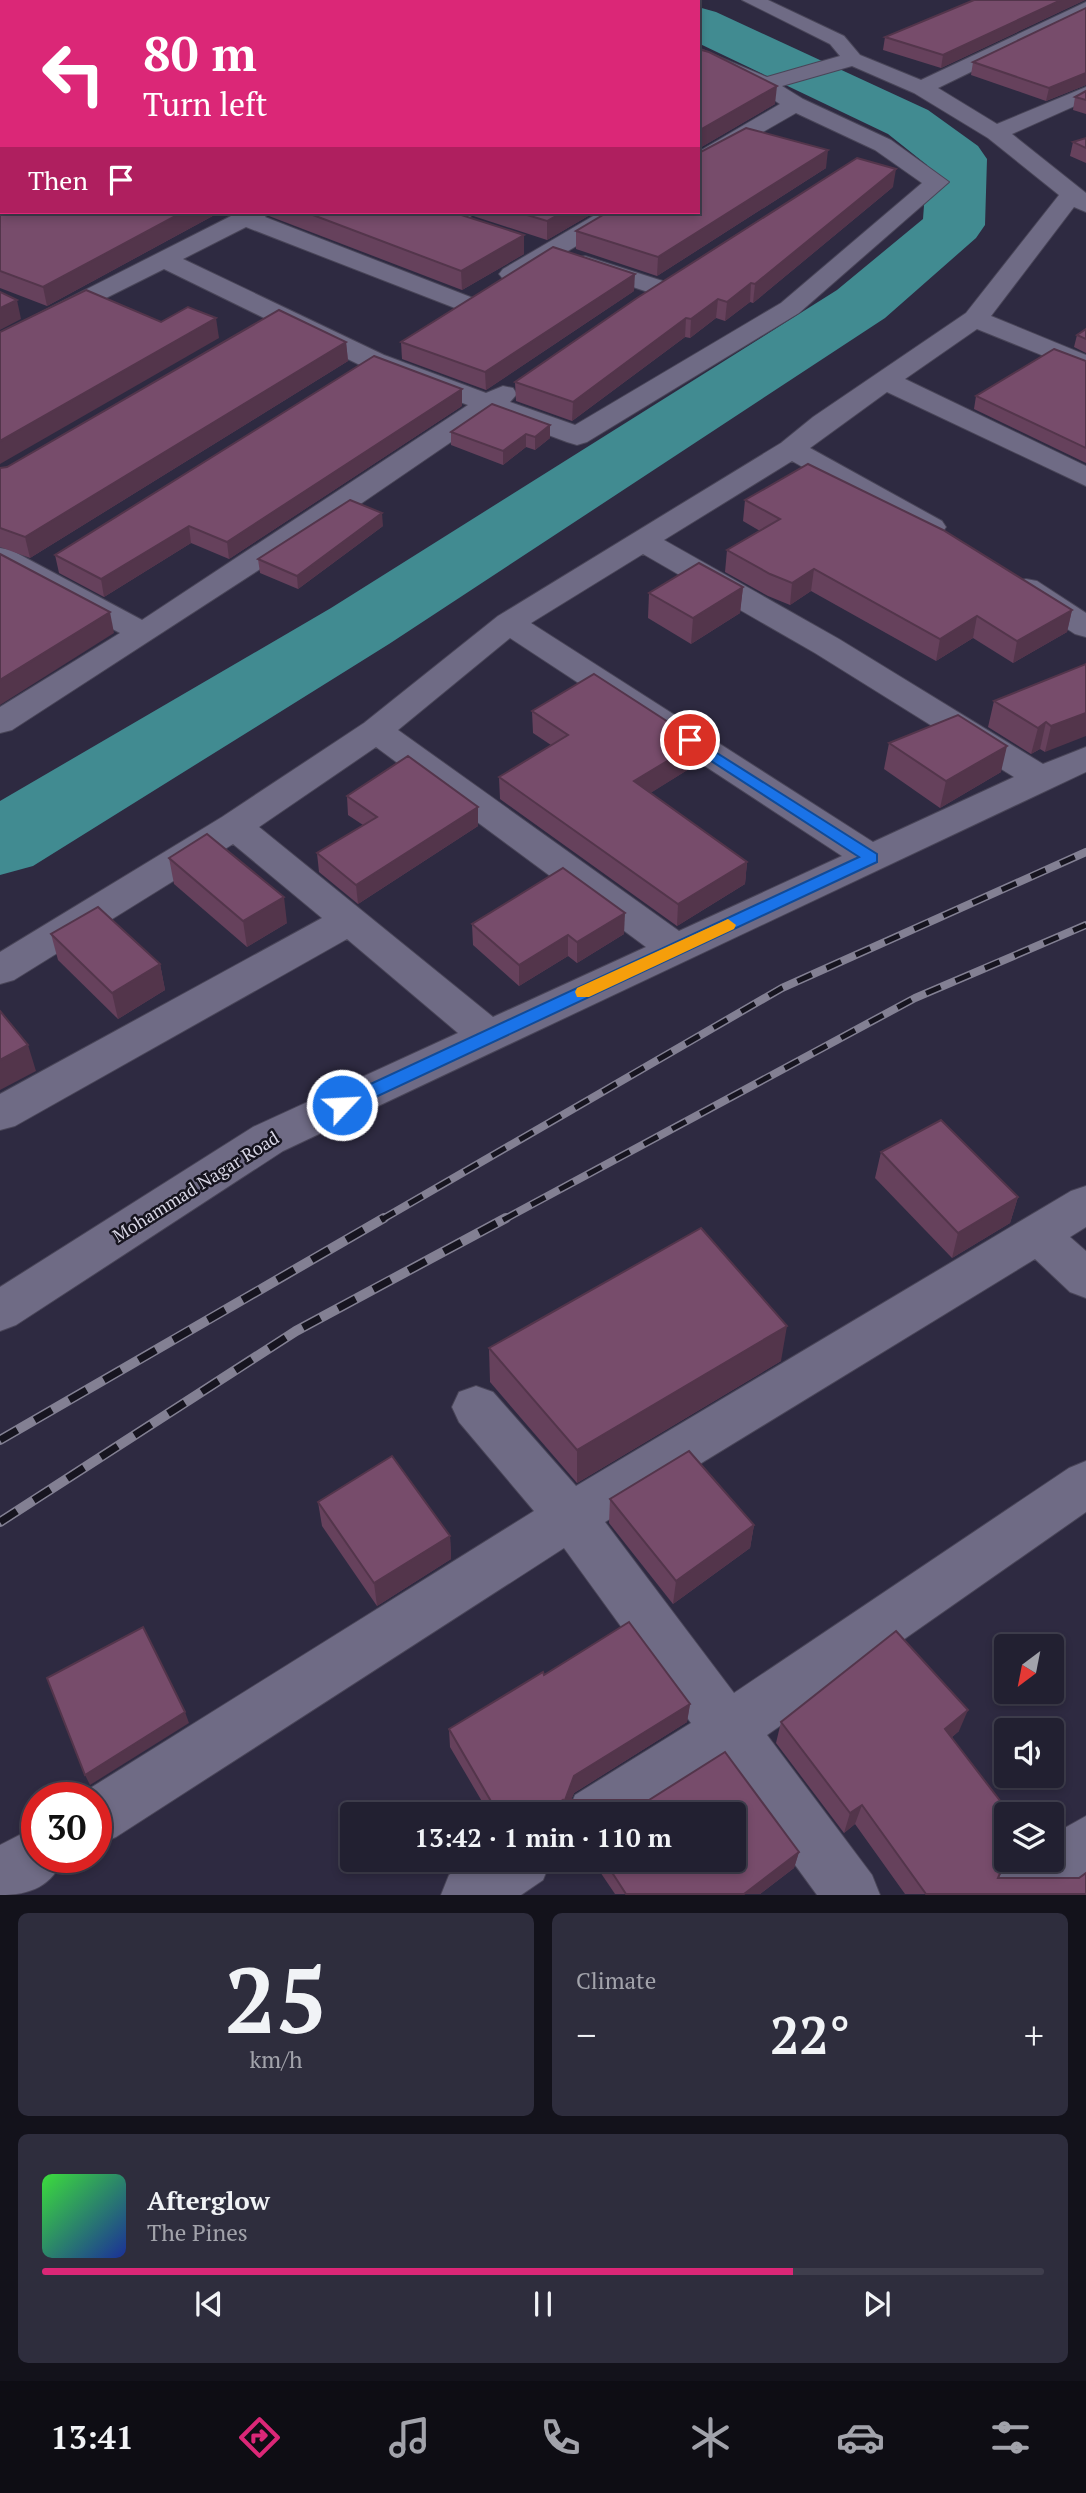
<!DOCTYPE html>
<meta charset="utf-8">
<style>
:root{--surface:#222031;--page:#2e2d3d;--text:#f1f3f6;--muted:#a2a3ab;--line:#3f3e4d;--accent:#db2777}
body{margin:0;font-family:"PT Serif",serif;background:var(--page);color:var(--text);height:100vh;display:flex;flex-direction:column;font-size:26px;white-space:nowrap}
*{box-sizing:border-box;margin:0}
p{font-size:23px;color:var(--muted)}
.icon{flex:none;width:38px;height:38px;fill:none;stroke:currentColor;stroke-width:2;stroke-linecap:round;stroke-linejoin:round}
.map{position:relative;height:1895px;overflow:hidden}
.drawer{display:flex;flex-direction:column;gap:18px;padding:18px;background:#13121b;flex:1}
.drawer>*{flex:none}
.top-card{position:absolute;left:0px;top:0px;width:700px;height:214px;box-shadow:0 4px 10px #0003,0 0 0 2px var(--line);background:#db2777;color:#fff;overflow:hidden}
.needle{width:46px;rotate:212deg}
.controls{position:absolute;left:994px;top:1634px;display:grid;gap:14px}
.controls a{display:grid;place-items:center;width:70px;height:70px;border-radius:7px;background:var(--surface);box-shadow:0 4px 10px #0003,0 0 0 2px var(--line);font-size:35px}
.speed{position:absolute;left:21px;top:1782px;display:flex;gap:14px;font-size:35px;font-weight:700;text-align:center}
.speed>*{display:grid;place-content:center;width:91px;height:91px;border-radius:50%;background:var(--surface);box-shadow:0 4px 10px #0003,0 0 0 2px var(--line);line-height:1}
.speed .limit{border:10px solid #d22;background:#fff;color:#111}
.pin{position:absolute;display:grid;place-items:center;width:60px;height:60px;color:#fff;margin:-30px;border:4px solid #fff;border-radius:50%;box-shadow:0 2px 7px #0007}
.me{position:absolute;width:77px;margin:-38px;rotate:65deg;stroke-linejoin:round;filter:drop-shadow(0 0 5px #0008)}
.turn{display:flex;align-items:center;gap:24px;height:147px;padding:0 28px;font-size:32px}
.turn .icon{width:91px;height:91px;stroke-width:2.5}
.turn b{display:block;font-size:49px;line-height:60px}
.then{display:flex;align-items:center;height:66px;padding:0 28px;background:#0003;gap:14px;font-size:26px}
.big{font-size:52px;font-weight:700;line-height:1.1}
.drawer .tile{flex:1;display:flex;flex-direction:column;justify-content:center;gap:10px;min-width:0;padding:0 24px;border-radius:10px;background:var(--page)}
.drawer .dial{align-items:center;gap:0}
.dial b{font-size:91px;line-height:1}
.song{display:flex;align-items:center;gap:21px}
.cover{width:84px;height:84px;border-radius:10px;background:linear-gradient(135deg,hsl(120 70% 55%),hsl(230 70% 35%))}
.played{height:7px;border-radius:4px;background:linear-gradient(90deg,var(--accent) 75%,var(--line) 75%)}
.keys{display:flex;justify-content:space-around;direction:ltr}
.heat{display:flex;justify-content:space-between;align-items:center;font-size:38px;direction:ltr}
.drawer .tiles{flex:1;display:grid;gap:18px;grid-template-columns:1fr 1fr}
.tile:last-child{grid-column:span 2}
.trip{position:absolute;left:340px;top:1802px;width:406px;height:70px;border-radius:7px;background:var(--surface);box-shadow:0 4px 10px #0003,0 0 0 2px var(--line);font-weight:700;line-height:70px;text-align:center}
.tab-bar{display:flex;height:112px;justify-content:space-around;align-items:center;background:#0e0d14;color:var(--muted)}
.tab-bar .icon{width:49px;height:49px}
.tab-bar .current{color:var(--accent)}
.tab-bar b{font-size:32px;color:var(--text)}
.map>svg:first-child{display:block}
</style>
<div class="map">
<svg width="1086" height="1895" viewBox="0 0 1086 1895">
<rect width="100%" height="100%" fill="#2e2a41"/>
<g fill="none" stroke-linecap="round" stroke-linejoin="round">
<!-- river -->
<polygon fill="#418b91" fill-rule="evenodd" points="698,7 716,12 928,110 978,146 987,159 985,225 976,238 885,318 389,644 33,866 0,875 0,801 331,608 837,290 923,219 927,165 888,134 698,43"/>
<!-- minor casing -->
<g stroke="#494558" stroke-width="2">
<g id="minor">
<polygon points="209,0 234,0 235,2 210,2"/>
<polygon points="406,0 429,0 405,2"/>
<polygon points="564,0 587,0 588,2 565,2"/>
<polygon points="662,0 685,0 661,2"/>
<path d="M 742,0 L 768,0 L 844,36 L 860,55 L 921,80 L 1086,2 L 1086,16 L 938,88 L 997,124 L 1086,87 L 1086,101 L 1012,134 L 1086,193 L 1086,212 L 1074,207 L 991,316 L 1086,355 L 1086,373 L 977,329 L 905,379 L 1086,466 L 1086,486 L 887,392 L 810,448 L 942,521 L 946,527 L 942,533 L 931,536 L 920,533 L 792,461 L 664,540 L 839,639 L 1043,764 L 1086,747 L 1086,772 L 283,1151 L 16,1325 L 0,1331 L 0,1287 L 253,1127 L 458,1033 L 347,939 L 15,1126 L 0,1130 L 0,1094 L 322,918 L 233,844 L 14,980 L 0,984 L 0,952 L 222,817 L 364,723 L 498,616 L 781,443 L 813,417 L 966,313 L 1059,195 L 988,138 L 914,93 L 852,66 L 782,86 L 803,99 L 891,140 L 949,182 L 799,313 L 587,442 L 577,445 L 567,442 L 492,414 L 356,507 L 12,730 L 0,733 L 0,707 L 120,633 L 0,569 L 0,548 L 11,550 L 142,620 L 468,405 L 364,367 L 164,269 L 0,351 L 0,333 L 239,212 L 269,212 L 265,217 L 473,298 L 477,303 L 473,308 L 455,308 L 246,227 L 183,259 L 384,355 L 486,393 L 503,386 L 513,388 L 517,394 L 510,402 L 575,425 L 781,303 L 922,183 L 875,150 L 796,113 L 698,169 L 698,152 L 780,104 L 757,89 L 698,62 L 698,48 L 767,77 L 840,56 L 830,44 ZM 643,554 L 815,653 L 1014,777 L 873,842 L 531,623 ZM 510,638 L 842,856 L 679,931 L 398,730 ZM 376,747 L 646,947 L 493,1017 L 259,827 Z"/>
<polygon points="416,212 474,212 470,217 450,226 420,217"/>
<polygon points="600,212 629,212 625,217 521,279 503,279 499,274 503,269"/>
<polygon points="585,256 669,283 673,288 669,293 660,296 576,268 573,263 576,258"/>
<polygon points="1026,579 1037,581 1086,613 1086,637 1075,634 1015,595 1010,588 1015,581"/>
<polygon points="1086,1186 1086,1227 1070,1237 1086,1251 1086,1298 1070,1292 1035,1259 605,1522 734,1693 1069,1468 1086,1461 1086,1512 767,1735 872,1875 880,1895 817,1895 723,1766 646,1815 567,1815 575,1795 691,1723 564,1548 116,1837 96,1845 96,1797 76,1797 534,1511 459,1422 452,1407 459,1392 476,1386 493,1392 576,1486 1071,1191"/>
<path d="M 1086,1816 L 1086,1879 L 1066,1895 L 990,1895 C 1004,1859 1017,1860 1052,1860 L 1052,1835 Z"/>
<path d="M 37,1826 L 37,1857 L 64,1857 C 52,1886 31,1895 0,1895 L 0,1845 Z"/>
<polygon points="471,1860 551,1860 543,1880 521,1895 441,1895 449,1875"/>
</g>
</g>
<!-- minor -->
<use href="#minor" fill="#6f6b85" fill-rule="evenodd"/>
<!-- rail-far1 casing -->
<g stroke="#838093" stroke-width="8">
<g id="rail-far1">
<polyline points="381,1220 782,988 1086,852"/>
<polyline points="503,1220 915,998 1086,925"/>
</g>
</g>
<!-- rail casing -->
<g stroke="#838093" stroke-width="10">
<g id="rail">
<polyline points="0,1440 384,1218"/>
<polyline points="0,1522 296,1331 506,1218"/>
</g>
</g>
<!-- rail-far1 -->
<use href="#rail-far1" stroke="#16141f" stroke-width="5" stroke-dasharray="16" stroke-linecap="butt"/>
<!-- rail -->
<use href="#rail" stroke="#16141f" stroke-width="7" stroke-dasharray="20" stroke-linecap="butt"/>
</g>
<!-- wall -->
<g fill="#66415c">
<polygon points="0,0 2,2 2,212 220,212 47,306 0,288"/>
<polygon points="974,0 1085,0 941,68 883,50 885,37"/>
<polygon points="1086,8 1086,85 1046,101 971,75 973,62"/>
<polygon points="698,49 775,104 698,149 699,153 826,168 657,276 576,249 576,231 698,212"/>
<polygon points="1086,91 1086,114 1073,110 1075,97"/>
<polygon points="1086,138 1086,163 1070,156 1073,142"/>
<polygon points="893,187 753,303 750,302 725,321 716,318 690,338 685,337 572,421 516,401 515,382"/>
<polygon points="269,212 452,212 524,235 524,254 462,290 269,216"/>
<polygon points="461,212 595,212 547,240"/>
<polygon points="634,291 486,390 402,359 401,342"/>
<polygon points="1086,329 1086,353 1074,347 1077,335"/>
<polygon points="346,342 348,361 30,558 0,547 0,468 7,467"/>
<polygon points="1086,361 1086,463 974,409 976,396"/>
<polygon points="462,406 229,559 191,543 104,597 59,573 55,555"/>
<polygon points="550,425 550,438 535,450 526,447 503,465 451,445 451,432"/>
<polygon points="745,500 1072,610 1067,632 1013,663 973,638 936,661 811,591 790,605 768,596 725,572 727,550 760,531 743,521"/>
<polygon points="383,526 298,589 260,573 258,559"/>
<polygon points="743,587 740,613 691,644 648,618 649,593"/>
<polygon points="1086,664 1045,752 1040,749 1031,754 988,727 994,701"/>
<polygon points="532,711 699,742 697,764 650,793 747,862 745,884 677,926 500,799 499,777 551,745 533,733"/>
<polygon points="889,743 1001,772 940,808 884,769"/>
<polygon points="347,796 478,807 478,826 358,904 319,872 317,853 363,825 348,815"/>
<polygon points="169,858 287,923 247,947 174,884"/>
<polygon points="472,924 624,934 577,963 568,956 519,986 473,945"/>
<polygon points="51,934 160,964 165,990 118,1019 58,960"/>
<polygon points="881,1152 1018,1197 1010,1223 952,1258 875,1178"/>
<polygon points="489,1348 781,1361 577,1483 490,1382"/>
<polygon points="610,1499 754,1525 750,1548 673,1604 609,1523"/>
<polygon points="318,1502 450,1536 451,1559 377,1606 322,1526"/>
<polygon points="629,1622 690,1704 687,1722 574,1793 571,1800 649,1800 725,1752 799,1852 794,1868 760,1894 615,1894 592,1860 733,1860 733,1815 490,1815 450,1747 449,1729 543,1672 544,1675"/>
<polygon points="781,1722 959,1731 952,1737 1006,1860 1018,1860 1001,1871 998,1878 1086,1894 905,1894 855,1824 844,1833 776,1743"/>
</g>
<!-- shaded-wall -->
<g fill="#53354b">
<polygon points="1061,0 1085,0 941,68 943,55"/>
<polygon points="1086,73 1086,85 1046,101 1049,88"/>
<polygon points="777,86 775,104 698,149 698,131"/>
<polygon points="828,150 826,168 657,276 658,257"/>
<polygon points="896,169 893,187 753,303 755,284"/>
<polygon points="183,212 220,212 47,306 43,287"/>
<polygon points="563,212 595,212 547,240 547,221"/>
<polygon points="524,235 524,254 462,290 461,271"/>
<polygon points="635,274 634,291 486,390 485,372"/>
<polygon points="751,283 750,302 725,321 727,302"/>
<polygon points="718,299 716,318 690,338 691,319"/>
<polygon points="17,300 21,319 0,330 0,308"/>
<polygon points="216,318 219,338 0,464 0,441"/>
<polygon points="686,318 685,337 572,421 573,402"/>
<polygon points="346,342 348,361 30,558 25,537"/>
<polygon points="462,389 462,406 229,559 227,542"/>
<polygon points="550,425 550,438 535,450 535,437"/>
<polygon points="526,434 526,447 503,465 503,451"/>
<polygon points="382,513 383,526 298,589 297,576"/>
<polygon points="189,526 191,543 104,597 101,579"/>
<polygon points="814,569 811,591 790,605 792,583"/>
<polygon points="743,587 740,613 691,644 693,618"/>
<polygon points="1072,610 1067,632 1013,663 1017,641"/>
<polygon points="110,612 114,633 0,705 0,680"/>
<polygon points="977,616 973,638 936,661 940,639"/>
<polygon points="1086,713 1086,736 1045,752 1051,726"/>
<polygon points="1046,722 1040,749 1031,754 1038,728"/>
<polygon points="699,742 697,764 633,804 634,781"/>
<polygon points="1007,746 1001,772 940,808 946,781"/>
<polygon points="478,807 478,826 358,904 356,885"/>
<polygon points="747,862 745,884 677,926 678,904"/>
<polygon points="284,897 287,923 247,947 243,921"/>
<polygon points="625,913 624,934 577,963 577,942"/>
<polygon points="568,935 568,956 519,986 519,965"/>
<polygon points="160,964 165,990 118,1019 112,993"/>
<polygon points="28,1045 36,1071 0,1090 0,1060"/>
<polygon points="1018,1197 1010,1223 952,1258 958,1233"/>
<polygon points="787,1326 781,1361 577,1483 577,1450"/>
<polygon points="754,1525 750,1548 673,1604 676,1581"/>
<polygon points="450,1536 451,1559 377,1606 374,1583"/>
<polygon points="690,1704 687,1722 574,1793 568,1808 565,1800 574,1776"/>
<polygon points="968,1710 959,1731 937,1750 945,1729"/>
<polygon points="185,1712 189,1723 90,1785 85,1775"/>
<polygon points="563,1800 563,1815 540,1815"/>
<polygon points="862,1805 855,1824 844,1833 850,1813"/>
<polygon points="799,1852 794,1868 760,1894 744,1894"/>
<polygon points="1006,1860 1018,1860 999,1873"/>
</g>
<!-- building -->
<g fill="#774c6b" stroke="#53354b" stroke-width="2">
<polygon points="1,0 136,0 142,2 2,2 2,191 0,191"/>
<polygon points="241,0 270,0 277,2 237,2"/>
<polygon points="974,0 1061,0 943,55 885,37"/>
<polygon points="1086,8 1086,73 1049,88 973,62"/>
<polygon points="698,49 709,52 777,86 698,131"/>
<polygon points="1086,91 1086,100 1075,97"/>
<polygon points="746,128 828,150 658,257 576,231 608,212 698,212 698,144 699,153"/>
<polygon points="1086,138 1086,148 1073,142"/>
<polygon points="857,158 896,169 755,284 751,283 727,302 718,299 691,319 686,318 573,402 515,382 637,298"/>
<polygon points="0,203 2,203 2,212 183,212 43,287 0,271"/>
<polygon points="305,212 452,212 524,235 461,271"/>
<polygon points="517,212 563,212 547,221"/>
<polygon points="553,247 635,274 485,372 401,342"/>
<polygon points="86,290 161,322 188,307 216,318 0,441 0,332"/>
<polygon points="0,292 17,300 0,308"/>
<polygon points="279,310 346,342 25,537 0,528 0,468 7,467"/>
<polygon points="1086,329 1086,339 1077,335"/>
<polygon points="1054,349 1086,361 1086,448 976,396"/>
<polygon points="374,356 462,389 227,542 189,526 101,579 55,555"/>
<polygon points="492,404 550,425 535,437 526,434 503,451 451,432"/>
<polygon points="808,464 943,530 1072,610 1017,641 977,616 940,639 814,569 792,583 770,574 727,550 780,519 745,500"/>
<polygon points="350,500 382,513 297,576 258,559"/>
<polygon points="0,554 110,612 0,680"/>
<polygon points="699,563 743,587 693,618 649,593"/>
<polygon points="1086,664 1086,713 1051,726 1046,722 1038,728 994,701"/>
<polygon points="594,674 699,742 634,781 747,862 678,904 499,777 568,735 532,711"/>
<polygon points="958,715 1007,746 946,781 889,743"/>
<polygon points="408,756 478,807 356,885 317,853 377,817 347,796"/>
<polygon points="207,834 284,897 243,921 169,858"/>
<polygon points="563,868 625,913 577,942 568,935 519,965 472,924"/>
<polygon points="98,907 160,964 112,993 51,934"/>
<polygon points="0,1011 28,1045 0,1060"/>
<polygon points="941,1120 1018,1197 958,1233 881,1152"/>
<polygon points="701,1228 787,1326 577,1450 489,1348"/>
<polygon points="689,1451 754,1525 676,1581 610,1499"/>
<polygon points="392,1456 450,1536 374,1583 318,1502"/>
<polygon points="629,1622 690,1704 574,1776 565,1800 649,1800 725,1752 799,1852 744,1894 626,1894 604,1860 733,1860 733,1815 573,1815 563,1800 540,1815 499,1815 449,1729 543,1672 544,1675"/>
<polygon points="143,1627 185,1712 85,1775 47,1678"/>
<polygon points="896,1631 968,1710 945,1729 1011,1815 1006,1815 1006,1859 998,1878 1079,1878 1086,1873 1086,1894 926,1894 862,1805 850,1813 781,1722"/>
</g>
<!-- route -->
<polygon fill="#1a73e8" stroke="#114b97" stroke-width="2" points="690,736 877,854 877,862 348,1110 336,1110 333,1105 336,1100 859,857 685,744 683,740"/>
<!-- slow -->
<polygon fill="#f59e0b" points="728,919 736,925 734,929 589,997 577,997 575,992 577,988"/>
<g text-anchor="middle" stroke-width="5" stroke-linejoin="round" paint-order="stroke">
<!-- street labels -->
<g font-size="18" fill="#d8d6e5" stroke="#16141f">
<text transform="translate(196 1187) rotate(-32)" y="6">Mohammad Nagar Road</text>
</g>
</g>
</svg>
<div class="controls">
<a><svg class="needle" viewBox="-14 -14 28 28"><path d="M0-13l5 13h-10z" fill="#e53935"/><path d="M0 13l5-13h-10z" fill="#a2a3ab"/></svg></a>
<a><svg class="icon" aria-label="sound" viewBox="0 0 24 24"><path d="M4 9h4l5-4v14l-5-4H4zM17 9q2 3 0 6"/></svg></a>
<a><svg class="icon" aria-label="layers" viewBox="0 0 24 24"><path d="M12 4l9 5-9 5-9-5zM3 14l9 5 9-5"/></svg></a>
</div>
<div class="speed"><div class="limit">30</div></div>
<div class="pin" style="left:690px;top:740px;background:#d93025"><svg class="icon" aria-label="arrive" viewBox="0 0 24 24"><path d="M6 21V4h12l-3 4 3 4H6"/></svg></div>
<svg class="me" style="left:342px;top:1105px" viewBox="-20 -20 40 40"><circle r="17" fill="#1a73e8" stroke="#fff" stroke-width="3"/><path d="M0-11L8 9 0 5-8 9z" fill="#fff"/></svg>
<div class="trip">13:42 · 1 min · 110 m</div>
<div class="top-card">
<div class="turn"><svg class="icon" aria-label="left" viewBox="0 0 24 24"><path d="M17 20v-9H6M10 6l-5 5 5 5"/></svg><div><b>80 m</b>Turn left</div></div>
<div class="then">Then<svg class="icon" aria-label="arrive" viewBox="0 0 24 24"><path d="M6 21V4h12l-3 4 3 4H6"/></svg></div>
</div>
</div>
<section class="drawer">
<div class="tiles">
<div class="tile dial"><b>25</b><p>km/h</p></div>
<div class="tile"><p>Climate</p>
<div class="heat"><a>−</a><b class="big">22°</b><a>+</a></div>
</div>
<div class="tile">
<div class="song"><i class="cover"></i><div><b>Afterglow</b><p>The Pines</p></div></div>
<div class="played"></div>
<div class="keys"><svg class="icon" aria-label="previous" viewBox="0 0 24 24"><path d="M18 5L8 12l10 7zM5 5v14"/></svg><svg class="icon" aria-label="pause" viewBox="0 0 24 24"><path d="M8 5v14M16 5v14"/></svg><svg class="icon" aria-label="next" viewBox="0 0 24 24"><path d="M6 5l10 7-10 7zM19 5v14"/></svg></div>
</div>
</div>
</section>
<nav class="tab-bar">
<b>13:41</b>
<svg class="icon current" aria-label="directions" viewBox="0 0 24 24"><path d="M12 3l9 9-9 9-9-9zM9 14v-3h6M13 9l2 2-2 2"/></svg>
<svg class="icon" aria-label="music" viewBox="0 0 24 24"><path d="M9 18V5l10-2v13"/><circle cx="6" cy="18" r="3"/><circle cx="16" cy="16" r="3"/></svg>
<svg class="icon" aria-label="phone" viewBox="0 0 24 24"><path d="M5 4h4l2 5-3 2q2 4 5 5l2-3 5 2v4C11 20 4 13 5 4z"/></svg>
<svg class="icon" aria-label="climate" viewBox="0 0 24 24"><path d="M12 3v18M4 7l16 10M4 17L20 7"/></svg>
<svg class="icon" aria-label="car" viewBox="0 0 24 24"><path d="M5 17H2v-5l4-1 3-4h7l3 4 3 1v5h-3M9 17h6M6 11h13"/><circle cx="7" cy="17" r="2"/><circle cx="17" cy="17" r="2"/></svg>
<svg class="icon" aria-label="filters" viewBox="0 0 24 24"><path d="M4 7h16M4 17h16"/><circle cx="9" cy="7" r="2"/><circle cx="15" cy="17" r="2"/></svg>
</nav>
